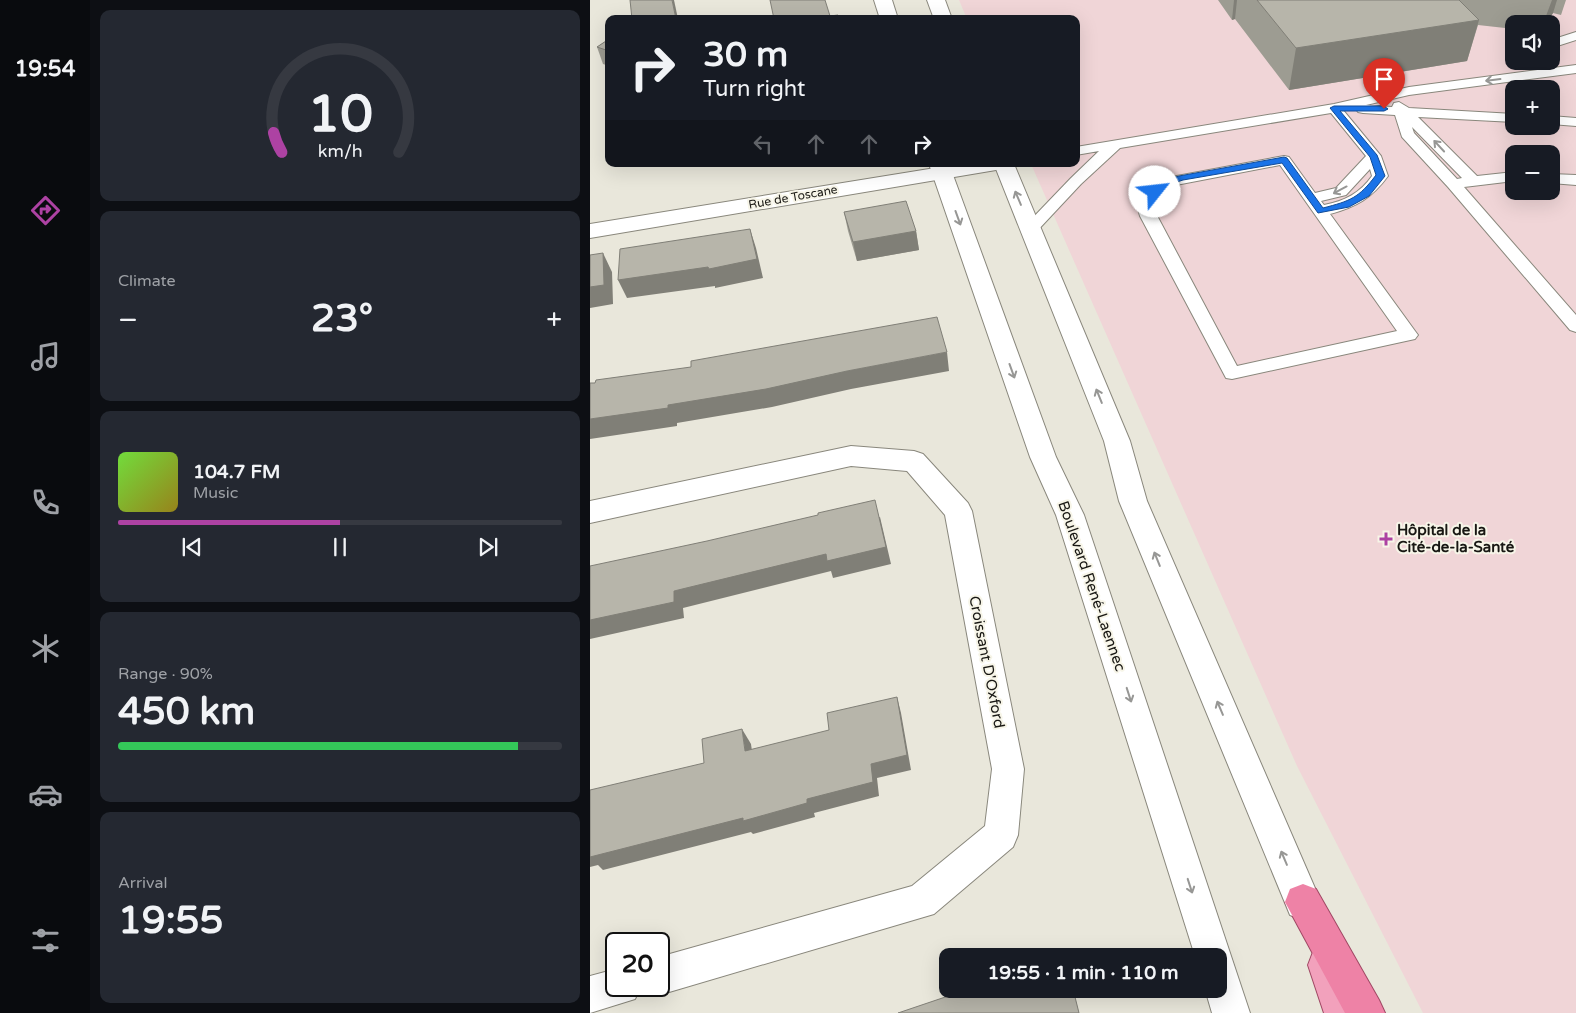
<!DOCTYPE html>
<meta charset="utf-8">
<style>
:root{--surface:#171b24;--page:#242831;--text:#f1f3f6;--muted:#9ea1a6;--line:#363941;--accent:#ad42a3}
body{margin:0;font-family:"Varela Round",sans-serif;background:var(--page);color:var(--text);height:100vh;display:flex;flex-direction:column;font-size:19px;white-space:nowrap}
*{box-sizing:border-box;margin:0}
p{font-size:16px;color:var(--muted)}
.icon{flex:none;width:28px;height:28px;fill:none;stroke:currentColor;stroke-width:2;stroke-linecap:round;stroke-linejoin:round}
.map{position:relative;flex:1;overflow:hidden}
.panel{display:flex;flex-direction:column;gap:10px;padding:10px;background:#0d0f14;width:500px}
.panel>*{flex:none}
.top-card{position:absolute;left:15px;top:15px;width:475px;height:152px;border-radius:10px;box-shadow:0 5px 20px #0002;background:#171b24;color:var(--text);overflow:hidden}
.fabs{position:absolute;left:915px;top:15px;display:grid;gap:10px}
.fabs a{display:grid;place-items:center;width:55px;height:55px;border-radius:10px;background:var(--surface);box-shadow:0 5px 20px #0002;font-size:25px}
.speed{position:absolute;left:15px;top:932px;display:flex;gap:10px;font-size:25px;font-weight:700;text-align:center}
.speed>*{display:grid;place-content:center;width:65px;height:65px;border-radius:50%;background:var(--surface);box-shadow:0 5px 20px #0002;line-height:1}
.speed .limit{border:2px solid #111;border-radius:8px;background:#fff;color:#111}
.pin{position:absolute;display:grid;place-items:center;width:42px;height:42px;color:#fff;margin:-51px -21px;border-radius:50% 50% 50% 0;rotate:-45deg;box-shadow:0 0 5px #0007}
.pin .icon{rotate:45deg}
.me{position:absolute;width:55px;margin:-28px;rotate:61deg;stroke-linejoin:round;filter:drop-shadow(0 0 4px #0008)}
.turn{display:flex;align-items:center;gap:18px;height:105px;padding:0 15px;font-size:22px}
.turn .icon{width:65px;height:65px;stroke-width:2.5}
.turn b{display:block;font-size:35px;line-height:42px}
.lanes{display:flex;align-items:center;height:48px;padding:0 15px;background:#0003;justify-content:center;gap:25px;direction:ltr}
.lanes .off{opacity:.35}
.big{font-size:38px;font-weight:700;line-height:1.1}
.panel .tile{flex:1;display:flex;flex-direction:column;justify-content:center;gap:8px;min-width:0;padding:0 18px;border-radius:10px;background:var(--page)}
.panel .dial{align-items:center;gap:0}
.dial svg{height:130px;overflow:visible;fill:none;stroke:var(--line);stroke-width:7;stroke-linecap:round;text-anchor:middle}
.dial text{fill:var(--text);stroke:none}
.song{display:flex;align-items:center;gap:15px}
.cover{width:60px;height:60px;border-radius:8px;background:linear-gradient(135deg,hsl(100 70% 55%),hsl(50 70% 35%))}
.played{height:5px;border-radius:2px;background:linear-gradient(90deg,var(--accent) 50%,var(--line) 50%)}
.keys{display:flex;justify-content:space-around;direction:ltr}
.heat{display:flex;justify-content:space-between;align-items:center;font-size:28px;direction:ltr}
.charge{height:8px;border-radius:4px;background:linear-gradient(90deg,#34c759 90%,var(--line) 0)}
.trip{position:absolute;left:349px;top:948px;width:288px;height:50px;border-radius:10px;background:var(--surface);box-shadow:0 5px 20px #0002;font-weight:700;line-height:50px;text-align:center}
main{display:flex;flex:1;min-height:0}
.menu{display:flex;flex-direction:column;width:90px;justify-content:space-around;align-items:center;background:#090b0e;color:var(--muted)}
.menu .icon{width:35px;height:35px}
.menu .active{color:var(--accent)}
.menu b{font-size:22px;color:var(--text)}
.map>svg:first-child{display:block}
</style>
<main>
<nav class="menu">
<b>19:54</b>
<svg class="icon active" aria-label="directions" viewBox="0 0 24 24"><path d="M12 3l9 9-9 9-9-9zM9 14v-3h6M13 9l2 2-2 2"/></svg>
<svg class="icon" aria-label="music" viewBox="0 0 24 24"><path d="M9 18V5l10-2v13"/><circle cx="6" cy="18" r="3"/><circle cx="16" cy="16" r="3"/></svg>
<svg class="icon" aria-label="phone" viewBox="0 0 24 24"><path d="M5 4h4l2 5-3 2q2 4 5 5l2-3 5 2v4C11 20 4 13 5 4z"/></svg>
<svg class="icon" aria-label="climate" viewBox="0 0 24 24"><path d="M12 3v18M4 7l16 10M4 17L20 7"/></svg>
<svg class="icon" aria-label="car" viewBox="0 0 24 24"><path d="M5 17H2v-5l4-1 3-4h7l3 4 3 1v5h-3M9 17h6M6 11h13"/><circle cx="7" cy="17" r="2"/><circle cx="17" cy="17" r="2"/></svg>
<svg class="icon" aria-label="filters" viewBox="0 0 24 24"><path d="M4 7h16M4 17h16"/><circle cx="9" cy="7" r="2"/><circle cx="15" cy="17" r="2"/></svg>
</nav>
<section class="panel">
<div class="tile dial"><svg viewBox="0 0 100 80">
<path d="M14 69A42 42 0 1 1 86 69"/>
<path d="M14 69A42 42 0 0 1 9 57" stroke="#ad42a3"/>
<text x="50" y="56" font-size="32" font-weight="700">10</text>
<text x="50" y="72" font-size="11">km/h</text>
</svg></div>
<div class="tile"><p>Climate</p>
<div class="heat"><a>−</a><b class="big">23°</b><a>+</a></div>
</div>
<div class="tile">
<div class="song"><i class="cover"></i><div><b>104.7 FM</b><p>Music</p></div></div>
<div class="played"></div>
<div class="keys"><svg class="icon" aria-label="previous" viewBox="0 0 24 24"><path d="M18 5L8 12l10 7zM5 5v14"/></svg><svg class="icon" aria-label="pause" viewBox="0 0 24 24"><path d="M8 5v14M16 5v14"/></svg><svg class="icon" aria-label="next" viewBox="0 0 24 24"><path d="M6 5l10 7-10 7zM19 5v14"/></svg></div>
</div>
<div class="tile"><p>Range · 90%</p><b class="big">450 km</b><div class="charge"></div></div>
<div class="tile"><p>Arrival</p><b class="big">19:55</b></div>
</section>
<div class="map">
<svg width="986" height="1013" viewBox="0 0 986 1013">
<rect width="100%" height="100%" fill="#e9e7db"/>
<!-- medical -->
<path fill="#f0d5d7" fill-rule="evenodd" d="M 369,0 L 986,0 L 986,1013 L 833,1013 L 707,766 L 441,164 L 486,164 L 486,19 L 377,19 ZM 924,24 L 961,24 L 961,61 L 924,61 ZM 924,89 L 961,89 L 961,126 L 924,126 ZM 924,154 L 961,154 L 961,191 L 924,191 Z"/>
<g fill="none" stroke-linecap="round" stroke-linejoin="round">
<!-- service casing -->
<g stroke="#89877c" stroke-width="2">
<g id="service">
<polygon points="986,32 986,40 961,48 961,40"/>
<path d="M 986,65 L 986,73 L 819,95 L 776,105 L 802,107 L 804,103 L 809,102 L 819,108 L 924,114 L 924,122 L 828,117 L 887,176 L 924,172 L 924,181 L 874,187 L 986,315 L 986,332 L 980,330 L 858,187 L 812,137 L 805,115 L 773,113 L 768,112 L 766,109 L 767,107 L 753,110 L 791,156 L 798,176 C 782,198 766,207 740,214 L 825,331 L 828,335 L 825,339 L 642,379 L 636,378 L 550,216 C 543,197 562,187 576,178 L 694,156 L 699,157 L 725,193 L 746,188 L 776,156 L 741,113 L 530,148 L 491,184 L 447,231 L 435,231 L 433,228 L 481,178 L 509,151 L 486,155 L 486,147 L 744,104 L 819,87 ZM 822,127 L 872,178 L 867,179 L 824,133 ZM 690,165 L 807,331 L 647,366 L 563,208 L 564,202 L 570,195 L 586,185 ZM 780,169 L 782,176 C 770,193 755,201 734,205 L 731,201 L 756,195 Z"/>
<polygon points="961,116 986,118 986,126 961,124"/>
<polygon points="961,174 986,175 986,185 961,183"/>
</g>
</g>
<!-- minor casing -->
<g stroke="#89877c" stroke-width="2">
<g id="minor">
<polygon points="370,164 416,164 413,168 406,170 0,238 0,224"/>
<polygon points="261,446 324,451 333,454 378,503 382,511 434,769 428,835 423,847 344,914 69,995 56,989 55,986 69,986 69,957 322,886 395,826 402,769 355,515 317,471 261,466 0,523 0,501"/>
<polygon points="26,969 26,986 51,986 45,999 0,1013 0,976"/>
</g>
</g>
<!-- tertiary casing -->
<g stroke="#89877c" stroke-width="2">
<g id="tertiary">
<polygon points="284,0 302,0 308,19 290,19"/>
<polygon points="337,0 355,0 362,19 344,19"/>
<polygon points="339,164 359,164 466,457 494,515 660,1013 622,1013 615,989 628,989 628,956 605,956 466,515 440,457"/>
<polygon points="404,164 424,164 540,441 557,501 731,902 726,915 713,920 700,915 529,501 514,441"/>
</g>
</g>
<!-- primary casing -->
<g stroke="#a04864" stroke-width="2">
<polygon id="primary" points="736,947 749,952 772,1013 734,1013 718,965 723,952"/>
</g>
<!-- trunk casing -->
<g stroke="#a04864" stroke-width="2">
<polygon id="trunk" points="713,884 726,889 789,1000 795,1013 755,1013 695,902 700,889"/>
</g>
<!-- service -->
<use href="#service" fill="#fff" fill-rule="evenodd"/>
<!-- minor -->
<use href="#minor" fill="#fff" fill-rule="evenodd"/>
<!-- tertiary -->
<use href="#tertiary" fill="#fff" fill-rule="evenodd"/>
<!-- primary -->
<use href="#primary" fill="#f2a1bc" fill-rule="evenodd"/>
<!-- trunk -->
<use href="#trunk" fill="#ee82a6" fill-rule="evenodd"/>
</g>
<!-- wall -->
<g fill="#9d9c92">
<polygon points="628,0 976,0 971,15 963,13 956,24 924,24 924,29 888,25 877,61 699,90 645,19 642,20"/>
<polygon points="19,39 19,66 13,64 7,47"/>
<polygon points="254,212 326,231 329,250 267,261 258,231"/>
</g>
<!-- shaded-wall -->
<g fill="#807f77">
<polygon points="82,0 84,0 88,19 86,19"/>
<polygon points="644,0 647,0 645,19 642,20"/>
<polygon points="962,0 967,0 963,13 956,24 953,24"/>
<polygon points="889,20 877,61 699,90 706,48"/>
<polygon points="160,229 166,248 173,278 125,288 125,286 37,298 28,280"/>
<polygon points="326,231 329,250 267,261 263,242"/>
<polygon points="13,253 22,272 23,304 0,308 0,287"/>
<polygon points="357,352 359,371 261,389 182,407 87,423 87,426 0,439 0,419"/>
<polygon points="290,517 301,564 243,578 241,571 93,608 94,618 0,639 0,620 84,591"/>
<polygon points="307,697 311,713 321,770 287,778 289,796 224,813 225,817 163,834 161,832 13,870 8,865 0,867 0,851 217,799 281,764"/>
<polygon points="152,729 161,744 164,766 155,751"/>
</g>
<!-- building -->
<g fill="#b7b5aa" stroke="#807f77">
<polygon points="40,0 82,0 86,19 42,19"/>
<polygon points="180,0 235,0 240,16 248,15 249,19 184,19"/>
<polygon points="667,0 869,0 889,20 706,48"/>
<polygon points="19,39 19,51 7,47"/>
<polygon points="316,201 326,231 263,242 254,212"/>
<polygon points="160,229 167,259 119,269 118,267 28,280 30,249"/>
<polygon points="13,253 14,285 0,287 0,255"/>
<polygon points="347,317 357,352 257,371 176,389 78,405 78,408 0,419 0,383 5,383 6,380 101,367 101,361"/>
<polygon points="285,500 296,547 237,561 236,554 84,591 84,602 0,620 0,566 117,541 228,515 228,513"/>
<polygon points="307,697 317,755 281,764 283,782 217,799 217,803 153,821 153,818 0,857 0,790 114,763 112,739 152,729 155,751 239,730 237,713"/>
<polygon points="379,989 483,989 489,1013 308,1013"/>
</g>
<!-- one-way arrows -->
<defs><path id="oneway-shaft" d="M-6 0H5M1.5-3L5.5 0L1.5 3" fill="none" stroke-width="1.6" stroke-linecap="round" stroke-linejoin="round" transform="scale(1.25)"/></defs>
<g stroke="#979795">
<use href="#oneway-shaft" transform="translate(903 80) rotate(173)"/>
<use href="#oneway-shaft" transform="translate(849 146) rotate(-133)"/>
<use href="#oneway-shaft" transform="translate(750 190) rotate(152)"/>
<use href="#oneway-shaft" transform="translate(428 198) rotate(-113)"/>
<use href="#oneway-shaft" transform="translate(368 218) rotate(70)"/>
<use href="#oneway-shaft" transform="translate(422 371) rotate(70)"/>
<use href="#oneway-shaft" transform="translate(509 396) rotate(-112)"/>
<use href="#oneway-shaft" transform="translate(567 559) rotate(-112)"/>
<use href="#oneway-shaft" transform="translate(539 695) rotate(72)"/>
<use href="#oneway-shaft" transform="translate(630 708) rotate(-113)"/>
<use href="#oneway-shaft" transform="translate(694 858) rotate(-113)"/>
<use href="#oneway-shaft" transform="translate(600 886) rotate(72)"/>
</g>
<!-- route -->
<path fill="#1a73e8" stroke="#114b97" d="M 744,106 L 794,106 L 798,109 L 794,111 L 750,111 L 787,155 L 795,176 L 779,196 L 759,207 L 728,213 L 692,163 L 593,180 L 584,183 L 568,193 L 560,192 L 578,179 L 589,176 L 694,157 L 697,158 L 733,208 C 760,201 769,198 786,175 L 780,157 L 740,108 Z"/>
<!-- markers -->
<path fill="#ad42a3" stroke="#f7f5e8" stroke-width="2" d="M793.5 531.5h5v5h5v5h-5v5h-5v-5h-5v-5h5z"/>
<g text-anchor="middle" stroke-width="4" stroke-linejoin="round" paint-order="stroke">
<!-- far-street labels -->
<g font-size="12" fill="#181713" stroke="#f7f5e8">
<text transform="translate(203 197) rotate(-10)" y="4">Rue de Toscane</text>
</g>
<!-- poi labels -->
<g font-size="15" font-weight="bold" fill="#181713" stroke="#f7f5e8" text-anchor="start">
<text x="807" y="535">Hôpital de la<tspan x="807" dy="17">Cité-de-la-Santé</tspan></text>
</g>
<!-- street labels -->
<g font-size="15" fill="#181713" stroke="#f7f5e8">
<text transform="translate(502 586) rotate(71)" y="5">Boulevard René-Laennec</text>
<text transform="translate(397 662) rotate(79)" y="5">Croissant D'Oxford</text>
</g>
</g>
</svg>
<div class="fabs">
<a><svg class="icon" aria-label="sound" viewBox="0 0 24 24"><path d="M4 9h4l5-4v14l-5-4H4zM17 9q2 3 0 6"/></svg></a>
<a>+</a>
<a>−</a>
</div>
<div class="speed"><div class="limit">20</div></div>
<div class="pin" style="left:794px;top:109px;background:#d93025"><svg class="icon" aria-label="arrive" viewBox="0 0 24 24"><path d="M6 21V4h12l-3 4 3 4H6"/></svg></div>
<svg class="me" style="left:565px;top:192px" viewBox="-20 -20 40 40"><circle r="19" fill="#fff"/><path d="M0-13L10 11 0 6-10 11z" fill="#1a73e8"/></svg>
<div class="trip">19:55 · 1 min · 110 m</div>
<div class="top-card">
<div class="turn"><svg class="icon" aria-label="right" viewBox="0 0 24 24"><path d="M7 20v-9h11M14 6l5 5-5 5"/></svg><div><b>30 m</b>Turn right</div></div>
<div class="lanes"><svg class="icon off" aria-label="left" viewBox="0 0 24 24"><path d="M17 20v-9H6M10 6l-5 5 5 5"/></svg><svg class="icon off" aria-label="ahead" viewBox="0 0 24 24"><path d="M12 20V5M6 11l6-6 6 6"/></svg><svg class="icon off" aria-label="ahead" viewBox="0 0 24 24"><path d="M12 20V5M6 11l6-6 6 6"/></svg><svg class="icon" aria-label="right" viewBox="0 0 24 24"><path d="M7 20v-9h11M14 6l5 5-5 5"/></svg></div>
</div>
</div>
</main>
